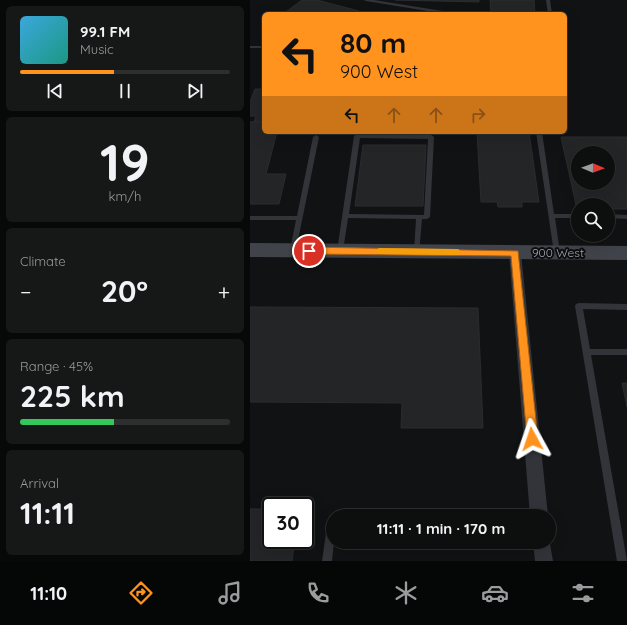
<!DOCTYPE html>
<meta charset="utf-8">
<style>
:root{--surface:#0d0e0e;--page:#161717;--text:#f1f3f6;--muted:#9a9c9e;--line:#2d2e2e;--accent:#ff931e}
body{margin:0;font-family:Quicksand,sans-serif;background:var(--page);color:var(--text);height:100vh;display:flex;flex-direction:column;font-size:15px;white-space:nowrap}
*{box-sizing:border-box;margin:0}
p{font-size:13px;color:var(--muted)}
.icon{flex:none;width:22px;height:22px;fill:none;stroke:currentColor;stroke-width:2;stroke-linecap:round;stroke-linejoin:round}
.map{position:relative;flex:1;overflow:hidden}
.drawer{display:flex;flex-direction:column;gap:6px;padding:6px;background:#070808;width:250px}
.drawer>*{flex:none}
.guide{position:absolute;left:12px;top:12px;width:305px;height:122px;border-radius:6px;box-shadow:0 4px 16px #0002,0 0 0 1px var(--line);background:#ff931e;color:#111;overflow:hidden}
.needle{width:26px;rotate:91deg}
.tools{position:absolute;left:321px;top:146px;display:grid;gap:8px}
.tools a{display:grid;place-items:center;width:44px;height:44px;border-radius:50%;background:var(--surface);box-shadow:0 4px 16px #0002,0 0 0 1px var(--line);font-size:20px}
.speed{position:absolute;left:12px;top:497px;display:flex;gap:8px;font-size:20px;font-weight:700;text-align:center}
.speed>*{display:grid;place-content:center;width:52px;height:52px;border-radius:50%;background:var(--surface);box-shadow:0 4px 16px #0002,0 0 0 1px var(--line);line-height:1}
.speed .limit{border:2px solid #111;border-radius:6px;background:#fff;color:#111}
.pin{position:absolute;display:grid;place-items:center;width:34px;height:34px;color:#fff;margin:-17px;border:2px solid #fff;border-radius:50%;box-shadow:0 1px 4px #0007}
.me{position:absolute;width:44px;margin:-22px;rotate:355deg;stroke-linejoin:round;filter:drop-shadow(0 0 3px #0008)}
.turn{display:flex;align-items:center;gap:14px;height:84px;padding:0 12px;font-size:18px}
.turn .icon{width:52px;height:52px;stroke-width:2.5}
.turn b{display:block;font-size:28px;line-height:34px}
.lanes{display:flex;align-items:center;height:38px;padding:0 12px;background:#0003;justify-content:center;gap:20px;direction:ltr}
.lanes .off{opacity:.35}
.big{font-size:30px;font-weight:700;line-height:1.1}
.drawer .card{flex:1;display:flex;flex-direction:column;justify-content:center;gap:6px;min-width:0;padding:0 14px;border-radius:6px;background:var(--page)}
.drawer .dial{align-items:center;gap:0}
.dial b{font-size:52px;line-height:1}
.song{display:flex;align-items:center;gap:12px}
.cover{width:48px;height:48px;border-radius:6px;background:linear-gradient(135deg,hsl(200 70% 55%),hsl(170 70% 35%))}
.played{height:4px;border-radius:2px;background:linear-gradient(90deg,var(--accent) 45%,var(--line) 45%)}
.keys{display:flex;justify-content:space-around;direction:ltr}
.heat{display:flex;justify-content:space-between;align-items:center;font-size:22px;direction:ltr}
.charge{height:6px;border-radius:3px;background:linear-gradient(90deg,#34c759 45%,var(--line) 0)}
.trip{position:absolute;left:76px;top:509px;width:230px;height:40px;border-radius:20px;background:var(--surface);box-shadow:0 4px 16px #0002,0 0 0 1px var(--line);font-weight:700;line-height:40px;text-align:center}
.tab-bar{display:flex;height:64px;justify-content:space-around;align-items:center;background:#050606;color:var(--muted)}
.tab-bar .icon{width:28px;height:28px}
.tab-bar .selected{color:var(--accent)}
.tab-bar b{font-size:18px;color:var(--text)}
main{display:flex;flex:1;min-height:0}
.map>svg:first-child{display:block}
</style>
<main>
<section class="drawer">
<div class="card">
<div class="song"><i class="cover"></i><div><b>99.1 FM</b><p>Music</p></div></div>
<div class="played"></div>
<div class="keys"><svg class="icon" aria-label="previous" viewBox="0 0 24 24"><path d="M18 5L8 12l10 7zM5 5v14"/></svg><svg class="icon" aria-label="pause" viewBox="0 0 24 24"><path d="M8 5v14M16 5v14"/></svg><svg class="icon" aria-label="next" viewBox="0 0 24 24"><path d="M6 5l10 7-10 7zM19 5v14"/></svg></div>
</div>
<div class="card dial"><b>19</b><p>km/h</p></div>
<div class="card"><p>Climate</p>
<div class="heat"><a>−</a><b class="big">20°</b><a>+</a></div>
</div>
<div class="card"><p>Range · 45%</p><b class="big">225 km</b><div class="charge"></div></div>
<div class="card"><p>Arrival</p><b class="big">11:11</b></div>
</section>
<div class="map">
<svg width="377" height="561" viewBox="0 0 377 561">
<rect width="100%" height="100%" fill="#111213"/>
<!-- building -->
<g fill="#242527" stroke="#2b2c2f" fill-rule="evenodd">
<polygon points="52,0 67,0 109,11 105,14 33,14"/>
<polygon points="145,0 229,0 229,2"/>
<polygon points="240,0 284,0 285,14 241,14"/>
<polygon points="5,89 14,89 14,122 4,122 6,116 0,116 0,102"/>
<polygon points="0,122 14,122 14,132 27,132 16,174 36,174 29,204 0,204"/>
<polygon points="227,132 279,132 289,202 272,202 272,207 248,207 247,202 231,202"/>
<path d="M 311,137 L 377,137 L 377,209 L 358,209 L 358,205 L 328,205 L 327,209 ZM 328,153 L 358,153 L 358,183 L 328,183 Z"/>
<polygon points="113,145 176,145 173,206 105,206"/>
<polygon points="0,307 228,308 233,428 151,428 152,403 0,402"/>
<polygon points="372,383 377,383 377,407"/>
<polygon points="0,509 21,509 21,540 45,540 42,561 0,561"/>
</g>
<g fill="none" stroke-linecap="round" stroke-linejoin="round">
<!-- service -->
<g fill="#323439" fill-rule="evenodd">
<polygon points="114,0 124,0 205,13 207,14 196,14 116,1"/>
<polygon points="296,0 300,0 302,14 298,14"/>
<rect x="0" y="46" width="14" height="2"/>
<polygon points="286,132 292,132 304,214 328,214 328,218 305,218 310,253 307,255 304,253"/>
<path d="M 107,134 L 181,135 L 184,137 L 180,217 L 177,219 L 172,219 L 169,254 L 165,254 L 164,252 L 166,219 L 98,218 L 93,251 L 90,253 L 87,251 L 104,136 ZM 110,138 L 178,139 L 174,215 L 99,214 Z"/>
<polygon points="66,135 69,137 46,250 43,252 40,250 46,220 0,220 0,216 47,216 63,137"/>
<polygon points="358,214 377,215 377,219 358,218"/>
<polygon points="329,303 377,304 377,310 333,309 340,349 377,349 377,355 341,355 377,561 367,561 325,306 326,304"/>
<polygon points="83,514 86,516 83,516 83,542 84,542 82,561 72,561 78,519 80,516"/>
</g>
<!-- minor -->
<g fill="#323439" fill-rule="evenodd">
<polygon points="265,248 269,250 271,253 298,516 280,516 259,253 261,250"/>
<polygon points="299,538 303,561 285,561 283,542 299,542"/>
</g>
<!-- secondary -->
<polygon fill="#404349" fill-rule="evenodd" points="0,243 377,246 377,260 0,257"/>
</g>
<!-- route -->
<polygon fill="#ff931e" stroke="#a66014" points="59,247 268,251 288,439 286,443 282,444 278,443 277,439 261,256 59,254 54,251"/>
<!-- slow -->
<polygon fill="#f59e0b" points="129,248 208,249 212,252 208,255 129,254 125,251"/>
<g text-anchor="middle" stroke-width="4" stroke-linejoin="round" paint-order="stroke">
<!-- street labels -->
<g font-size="12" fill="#a1aab5" stroke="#0c0d0e">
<text x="308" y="257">900 West</text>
</g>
</g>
</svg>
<div class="tools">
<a><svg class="needle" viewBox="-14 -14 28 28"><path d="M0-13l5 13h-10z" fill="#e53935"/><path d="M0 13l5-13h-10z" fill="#9a9c9e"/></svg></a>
<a><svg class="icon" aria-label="search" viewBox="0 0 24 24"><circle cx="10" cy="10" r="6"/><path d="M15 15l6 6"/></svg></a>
</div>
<div class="speed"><div class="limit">30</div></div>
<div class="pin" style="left:59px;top:251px;background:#d93025"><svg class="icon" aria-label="arrive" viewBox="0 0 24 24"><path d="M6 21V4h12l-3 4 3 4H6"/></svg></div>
<svg class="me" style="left:282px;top:439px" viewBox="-20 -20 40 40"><path d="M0-17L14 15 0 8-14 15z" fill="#ff931e" stroke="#fff" stroke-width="4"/></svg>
<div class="trip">11:11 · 1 min · 170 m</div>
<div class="guide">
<div class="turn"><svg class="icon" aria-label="left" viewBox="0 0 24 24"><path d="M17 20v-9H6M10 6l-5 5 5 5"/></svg><div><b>80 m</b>900 West</div></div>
<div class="lanes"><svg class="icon" aria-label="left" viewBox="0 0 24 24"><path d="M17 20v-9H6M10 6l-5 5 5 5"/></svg><svg class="icon off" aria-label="ahead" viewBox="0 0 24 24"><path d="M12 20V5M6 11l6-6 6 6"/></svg><svg class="icon off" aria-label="ahead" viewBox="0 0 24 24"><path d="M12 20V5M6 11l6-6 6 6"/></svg><svg class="icon off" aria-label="right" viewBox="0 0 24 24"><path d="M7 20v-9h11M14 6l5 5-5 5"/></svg></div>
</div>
</div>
</main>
<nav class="tab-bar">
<b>11:10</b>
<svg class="icon selected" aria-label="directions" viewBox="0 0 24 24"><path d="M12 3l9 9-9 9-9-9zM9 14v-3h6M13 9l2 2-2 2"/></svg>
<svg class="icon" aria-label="music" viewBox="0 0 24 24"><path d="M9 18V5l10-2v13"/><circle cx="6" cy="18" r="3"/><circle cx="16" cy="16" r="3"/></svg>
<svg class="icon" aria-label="phone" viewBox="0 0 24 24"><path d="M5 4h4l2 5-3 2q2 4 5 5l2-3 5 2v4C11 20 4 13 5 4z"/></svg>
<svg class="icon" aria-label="climate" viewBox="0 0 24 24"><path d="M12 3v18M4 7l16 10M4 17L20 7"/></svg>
<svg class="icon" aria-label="car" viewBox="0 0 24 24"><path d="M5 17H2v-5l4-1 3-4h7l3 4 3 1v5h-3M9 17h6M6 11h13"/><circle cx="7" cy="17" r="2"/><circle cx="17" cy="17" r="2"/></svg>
<svg class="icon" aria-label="filters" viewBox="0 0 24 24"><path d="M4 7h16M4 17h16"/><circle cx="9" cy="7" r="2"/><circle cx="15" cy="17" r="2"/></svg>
</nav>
